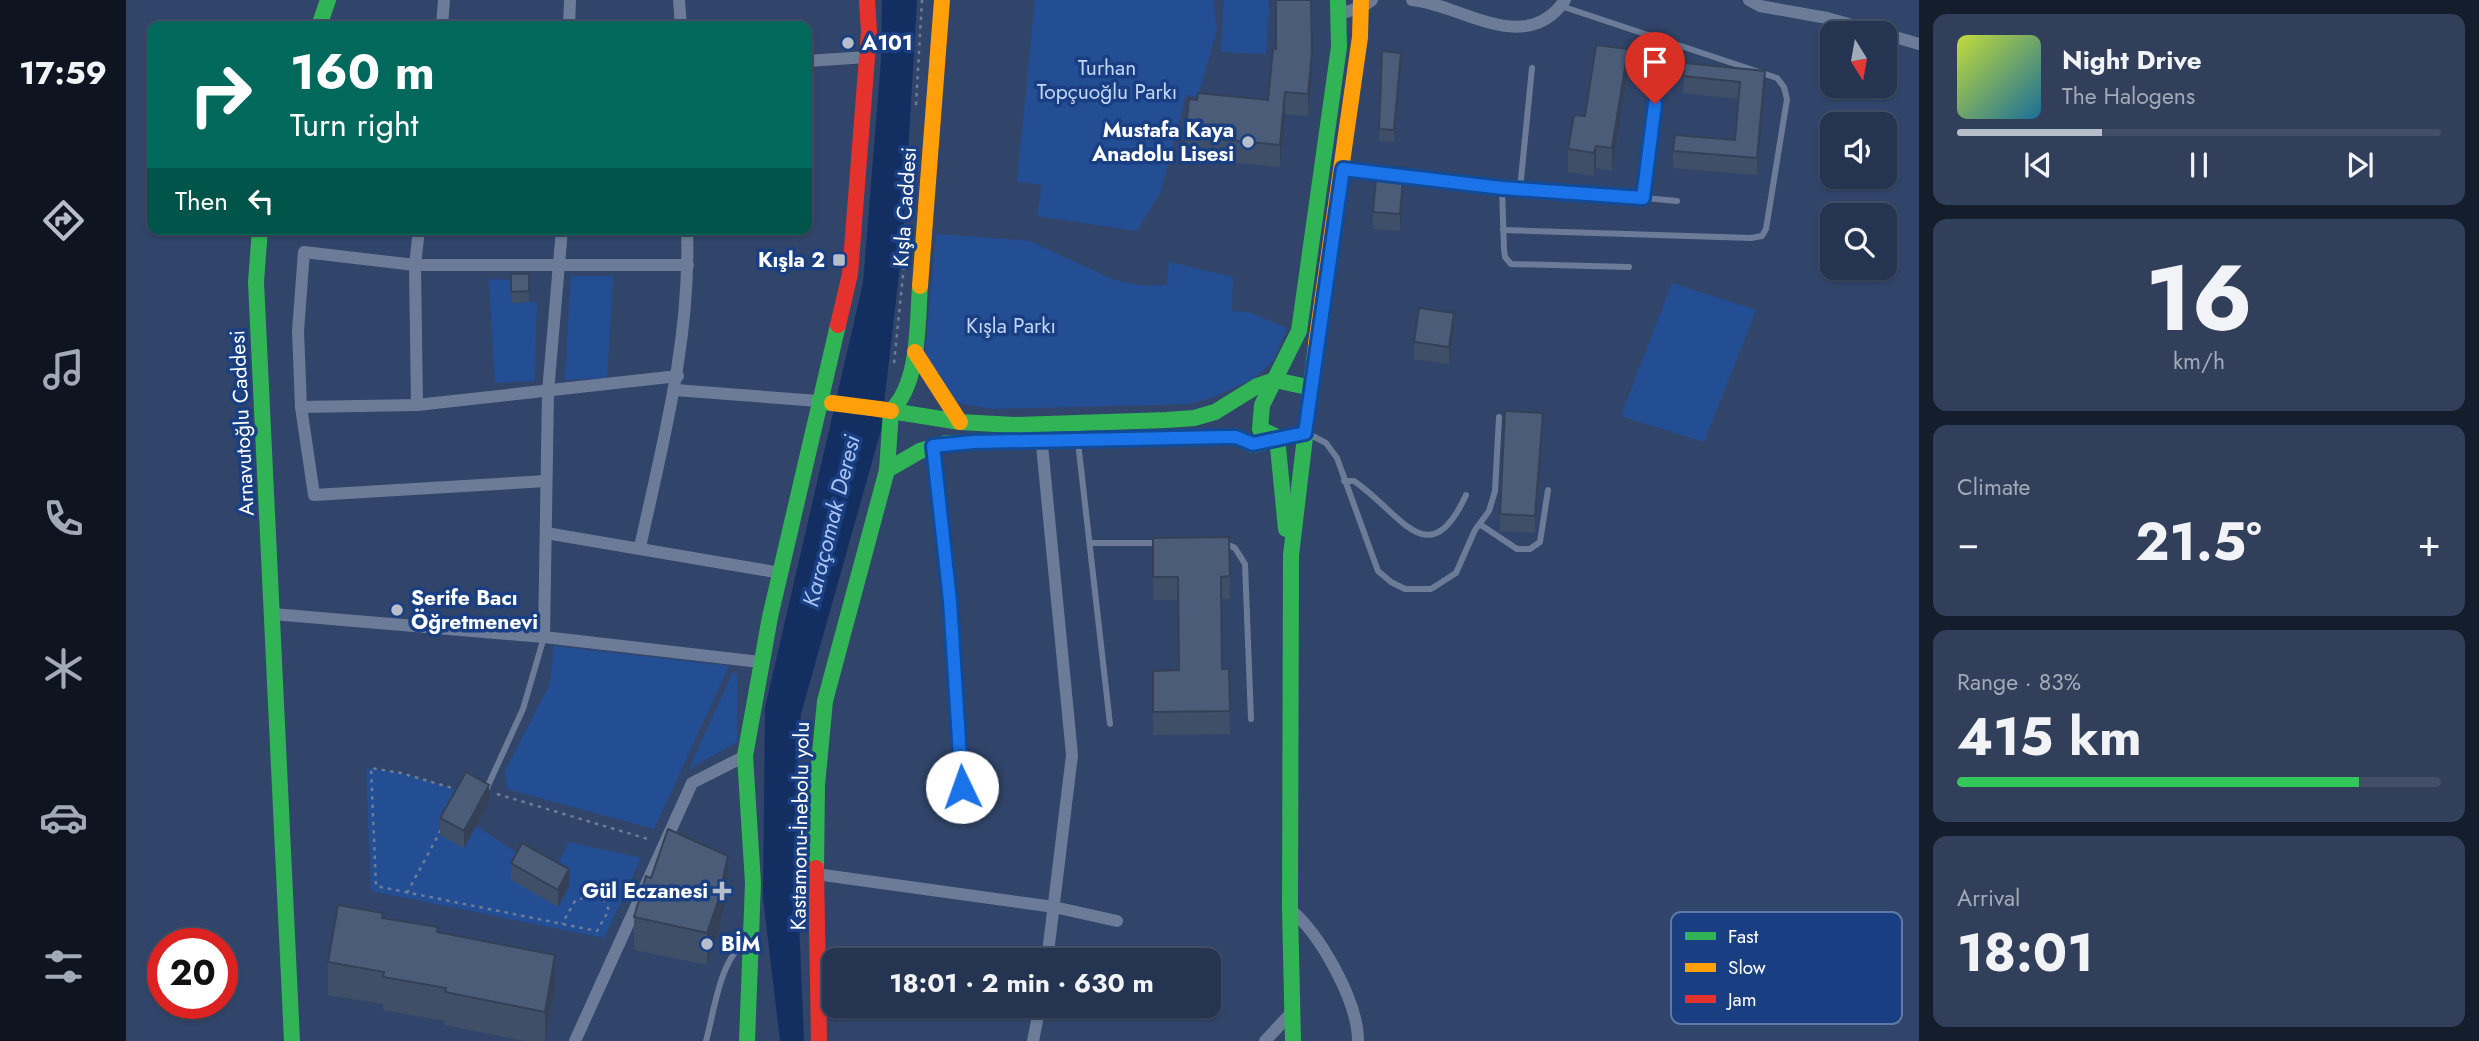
<!DOCTYPE html>
<meta charset="utf-8">
<style>
:root{--surface:#253450;--page:#313f5a;--text:#f1f3f6;--muted:#a3aab7;--line:#424f67;--accent:#b7becb}
body{margin:0;font-family:Jost,sans-serif;background:var(--page);color:var(--text);height:100vh;display:flex;flex-direction:column;font-size:26px;white-space:nowrap}
*{box-sizing:border-box;margin:0}
p{font-size:23px;color:var(--muted)}
.icon{flex:none;width:38px;height:38px;fill:none;stroke:currentColor;stroke-width:2;stroke-linecap:round;stroke-linejoin:round}
.map{position:relative;flex:1;overflow:hidden}
.panel{display:flex;flex-direction:column;gap:14px;padding:14px;background:#141d2c;width:560px}
.panel>*{flex:none}
.guide{position:absolute;left:21px;top:21px;width:665px;height:214px;border-radius:14px;box-shadow:0 2px 5px #0004,0 0 0 2px var(--line);background:#00695c;color:#fff;overflow:hidden}
.needle{width:46px;rotate:169deg}
.controls{position:absolute;left:1694px;top:21px;display:grid;gap:14px}
.controls a{display:grid;place-items:center;width:77px;height:77px;border-radius:14px;background:var(--surface);box-shadow:0 2px 5px #0004,0 0 0 2px var(--line);font-size:35px}
.speed{position:absolute;left:21px;top:928px;display:flex;gap:14px;font-size:35px;font-weight:700;text-align:center}
.speed>*{display:grid;place-content:center;width:91px;height:91px;border-radius:50%;background:var(--surface);box-shadow:0 2px 5px #0004,0 0 0 2px var(--line);line-height:1}
.speed .limit{border:10px solid #d22;background:#fff;color:#111}
.pin{position:absolute;display:grid;place-items:center;width:60px;height:60px;color:#fff;margin:-72px -30px;border-radius:50% 50% 50% 0;rotate:-45deg;box-shadow:0 0 7px #0007}
.pin .icon{rotate:45deg}
.me{position:absolute;width:77px;margin:-38px;rotate:357deg;stroke-linejoin:round;filter:drop-shadow(0 0 5px #0008)}
.turn{display:flex;align-items:center;gap:24px;height:147px;padding:0 28px;font-size:32px}
.turn .icon{width:91px;height:91px;stroke-width:2.5}
.turn b{display:block;font-size:49px;line-height:60px}
.then{display:flex;align-items:center;height:66px;padding:0 28px;background:#0003;gap:14px;font-size:26px}
.big{font-size:52px;font-weight:700;line-height:1.1}
.panel .card{flex:1;display:flex;flex-direction:column;justify-content:center;gap:10px;min-width:0;padding:0 24px;border-radius:14px;background:var(--page)}
.panel .dial{align-items:center;gap:0}
.dial b{font-size:91px;line-height:1}
.song{display:flex;align-items:center;gap:21px}
.cover{width:84px;height:84px;border-radius:10px;background:linear-gradient(135deg,hsl(70 70% 55%),hsl(200 70% 35%))}
.played{height:7px;border-radius:4px;background:linear-gradient(90deg,var(--accent) 30%,var(--line) 30%)}
.keys{display:flex;justify-content:space-around;direction:ltr}
.heat{display:flex;justify-content:space-between;align-items:center;font-size:38px;direction:ltr}
.charge{height:10px;border-radius:5px;background:linear-gradient(90deg,#34c759 83%,var(--line) 0)}
.trip{position:absolute;left:696px;top:948px;width:399px;height:70px;border-radius:14px;background:var(--surface);box-shadow:0 2px 5px #0004,0 0 0 2px var(--line);font-weight:700;line-height:70px;text-align:center}
main{display:flex;flex:1;min-height:0}
.tabs{display:flex;flex-direction:column;width:126px;justify-content:space-around;align-items:center;background:#0f1520;color:var(--muted)}
.tabs .icon{width:49px;height:49px}
.tabs .selected{color:var(--accent)}
.tabs b{font-size:32px;color:var(--text)}
.map>svg:first-child{display:block}
</style>
<main>
<nav class="tabs">
<b>17:59</b>
<svg class="icon selected" aria-label="directions" viewBox="0 0 24 24"><path d="M12 3l9 9-9 9-9-9zM9 14v-3h6M13 9l2 2-2 2"/></svg>
<svg class="icon" aria-label="music" viewBox="0 0 24 24"><path d="M9 18V5l10-2v13"/><circle cx="6" cy="18" r="3"/><circle cx="16" cy="16" r="3"/></svg>
<svg class="icon" aria-label="phone" viewBox="0 0 24 24"><path d="M5 4h4l2 5-3 2q2 4 5 5l2-3 5 2v4C11 20 4 13 5 4z"/></svg>
<svg class="icon" aria-label="climate" viewBox="0 0 24 24"><path d="M12 3v18M4 7l16 10M4 17L20 7"/></svg>
<svg class="icon" aria-label="car" viewBox="0 0 24 24"><path d="M5 17H2v-5l4-1 3-4h7l3 4 3 1v5h-3M9 17h6M6 11h13"/><circle cx="7" cy="17" r="2"/><circle cx="17" cy="17" r="2"/></svg>
<svg class="icon" aria-label="filters" viewBox="0 0 24 24"><path d="M4 7h16M4 17h16"/><circle cx="9" cy="7" r="2"/><circle cx="15" cy="17" r="2"/></svg>
</nav>
<div class="map">
<svg width="1793" height="1041" viewBox="0 0 1793 1041">
<rect width="100%" height="100%" fill="#31456a"/>
<!-- green -->
<g fill="#244e94">
<polygon points="909,0 1087,0 1091,29 1072,97 1060,95 1035,191 1011,231 911,216 916,185 891,182"/>
<polygon points="1098,0 1143,0 1140,54 1095,52"/>
<polygon points="810,234 904,241 988,280 1018,286 1041,285 1043,262 1107,277 1106,311 1122,312 1161,328 1147,361 1129,378 1085,398 1063,404 866,409 833,403 819,390 799,354"/>
<polygon points="445,276 487,276 481,378 439,380"/>
<polygon points="363,279 384,280 385,303 411,302 408,381 369,383"/>
<polygon points="1546,283 1630,310 1578,442 1495,416"/>
<polygon points="428,646 603,666 528,829 381,789 379,771 424,684"/>
<polygon points="607,672 611,675 611,742 563,769"/>
<polygon points="240,768 275,773 334,791 313,834 337,847 350,826 426,876 443,842 515,858 478,938 245,891"/>
</g>
<!-- water -->
<path fill="#132e61" d="M 756,0 L 791,0 L 777,240 L 755,430 L 675,714 C 666,822 674,932 678,1041 L 654,1041 L 637,898 L 639,708 L 737,283 L 755,60 Z"/>
<g fill="none" stroke-linecap="round" stroke-linejoin="round">
<!-- path -->
<g stroke="#6c7c98" stroke-width="2.5" stroke-dasharray="3.5 5" stroke-linecap="butt">
<polyline points="790,105 796,0"/>
<polyline points="768,363 778,265"/>
<polyline points="333,790 275,773 245,768 250,886 471,931 483,910 476,897 464,895 449,901 436,924"/>
<polyline points="371,794 525,840"/>
<polyline points="281,893 315,830"/>
</g>
<!-- lane -->
<g stroke="#6c7c98" stroke-width="6">
<polyline points="1218,170 1255,174"/>
<polyline points="1270,175 1551,201"/>
<polyline points="1376,188 1378,249 1379,257 1385,264 1503,267"/>
<polyline points="1394,189 1406,68"/>
<polyline points="1517,198 1532,81"/>
<polyline points="1377,230 1625,238 1636,236 1640,229 1661,99 1658,87 1651,78 1435,6"/>
<polyline points="1181,433 1200,443 1211,458 1252,571 1265,582 1279,589 1305,589 1330,573 1349,530 1363,511 1369,491 1373,417"/>
<polyline points="952,442 984,724"/>
<polyline points="807,448 824,601 837,787"/>
<path d="M 1218,481 L 1228,481 C 1274,512 1303,577 1340,495"/>
<polyline points="1355,525 1391,549 1404,549 1414,542 1422,490"/>
<polyline points="1096,542 1109,548 1119,564 1125,719"/>
<polyline points="965,543 1033,543"/>
<polyline points="360,790 397,709 418,637"/>
<path d="M 580,1041 C 588,1013 594,956 621,942"/>
</g>
<!-- street -->
<g stroke="#6c7c98" stroke-width="12">
<polyline points="553,0 555,26"/>
<path d="M 1286,0 C 1335,4 1399,58 1439,0"/>
<polyline points="1623,0 1634,6 1701,18 1755,33"/>
<polyline points="1213,14 1236,7 1246,0"/>
<polyline points="316,26 318,0"/>
<polyline points="443,26 444,0"/>
<polyline points="1759,34 1793,44"/>
<polyline points="681,61 741,57"/>
<polyline points="549,390 693,401"/>
<polyline points="291,405 289,265 293,229"/>
<polyline points="175,407 291,405 552,376"/>
<polyline points="915,435 946,755 921,961"/>
<polyline points="420,481 188,495 175,407 172,331 178,252 289,265 562,265"/>
<polyline points="420,533 655,573"/>
<path d="M 514,547 C 537,442 565,338 561,229"/>
<polyline points="147,614 418,637 634,662"/>
<polyline points="418,637 422,392 436,229"/>
<polyline points="690,874 928,907 991,921"/>
<path d="M 1164,909 C 1194,934 1232,1001 1232,1041"/>
<polyline points="449,1041 566,783 619,756"/>
<polyline points="907,1041 914,1006"/>
<polyline points="1139,1041 1167,1011"/>
</g>
<!-- fast -->
<g stroke="#30b455" stroke-width="16">
<polyline points="193,26 202,0"/>
<polyline points="134,229 130,282 166,1041"/>
<polyline points="693,401 706,403"/>
<polyline points="765,411 834,422 888,425 1041,420 1068,418 1089,412 1131,386 1149,380 1186,388"/>
<polyline points="1151,437 1134,429 1136,405 1173,331 1213,47 1212,0"/>
<polyline points="1151,437 1160,529"/>
<polyline points="761,470 794,451 820,443 1110,437 1127,445 1179,433"/>
<path d="M 690,868 L 691,785 L 699,701 L 761,470 L 765,411 C 794,382 791,325 794,286"/>
<polyline points="621,1041 627,883 619,756 644,617 712,325"/>
<polyline points="1167,1041 1164,909 1165,555 1190,344"/>
</g>
<!-- slow -->
<g stroke="#ff9f0a" stroke-width="16">
<polyline points="794,286 816,0"/>
<polyline points="1190,344 1234,37 1235,0"/>
<polyline points="789,352 834,422"/>
<polyline points="706,403 753,409"/>
<polyline points="753,409 765,411"/>
</g>
<!-- jam -->
<g stroke="#e5322d" stroke-width="16">
<polyline points="712,325 724,274 743,32 741,0"/>
<polyline points="690,868 693,1041"/>
</g>
</g>
<!-- wall -->
<g fill="#404f68">
<polygon points="1150,49 1186,74 1182,116 1159,114 1154,167 1059,158 1059,136 1071,100 1142,100"/>
<polygon points="1256,51 1275,64 1268,142 1253,141"/>
<polygon points="1559,63 1639,88 1631,175 1547,168 1547,151 1609,140 1613,99 1557,93"/>
<polygon points="1502,72 1486,171 1470,168 1468,176 1442,172 1442,149 1459,116"/>
<polygon points="1278,185 1274,231 1247,229 1247,212"/>
<polygon points="385,274 403,274 403,302 385,303"/>
<polygon points="1328,330 1323,364 1288,359 1288,342"/>
<polygon points="1417,430 1409,533 1374,531 1374,514"/>
<polygon points="1103,537 1104,599 1096,599 1096,669 1103,669 1104,734 1027,735 1027,671 1052,670 1052,600 1027,600 1027,538"/>
<polygon points="363,802 338,848 314,835 314,818"/>
<polygon points="385,863 443,886 432,907 385,880"/>
<polygon points="525,878 602,889 592,934 581,965 508,950 508,917"/>
<polygon points="257,918 312,932 429,988 419,1041 399,1041 319,1025 319,1021 257,1010 257,1004 202,995 202,962"/>
</g>
<!-- shaded-wall -->
<g fill="#344055">
<polygon points="1502,49 1502,72 1486,171 1486,148"/>
<polygon points="1186,52 1186,74 1182,116 1182,94"/>
<polygon points="1275,53 1275,64 1268,142 1268,130"/>
<polygon points="1639,71 1639,88 1631,175 1631,158"/>
<polygon points="1159,92 1159,114 1154,167 1154,145"/>
<polygon points="1470,146 1470,168 1468,176 1468,153"/>
<polygon points="1278,168 1278,185 1274,231 1274,214"/>
<polygon points="1328,313 1328,330 1323,364 1323,347"/>
<polygon points="1417,413 1417,430 1409,533 1409,516"/>
<polygon points="363,785 363,802 338,848 338,831"/>
<polygon points="602,856 602,889 592,934 581,965 581,933"/>
<polygon points="443,869 443,886 432,907 432,890"/>
<polygon points="429,955 429,988 419,1041 419,1012"/>
</g>
<!-- building -->
<g fill="#4b5c79" stroke="#344055" stroke-width="2">
<polygon points="1150,0 1185,0 1186,52 1182,94 1159,92 1154,145 1059,136 1063,99 1071,100 1072,93 1142,100 1147,48 1150,49"/>
<polygon points="1470,45 1502,49 1486,148 1470,146 1468,153 1442,149 1448,115 1459,116"/>
<polygon points="1256,51 1275,53 1268,130 1253,129"/>
<polygon points="1559,63 1639,71 1631,158 1547,151 1549,135 1609,140 1614,82 1557,76"/>
<polygon points="1251,166 1278,168 1274,214 1247,212"/>
<polygon points="385,274 403,274 403,291 385,292"/>
<polygon points="1293,308 1328,313 1323,347 1288,342"/>
<polygon points="1379,411 1417,413 1409,516 1374,514"/>
<polygon points="1103,537 1104,576 1095,577 1096,669 1103,669 1104,711 1027,712 1027,671 1053,670 1052,577 1027,577 1027,538"/>
<polygon points="340,772 363,785 338,831 314,818"/>
<polygon points="542,829 602,856 592,901 581,933 508,917 520,876 525,878"/>
<polygon points="396,843 443,869 432,890 385,863"/>
<polygon points="212,905 257,913 256,918 312,927 311,932 429,955 419,1012 319,992 320,988 257,977 258,972 202,962"/>
</g>
<g fill="none" stroke-linecap="round" stroke-linejoin="round">
<!-- route casing -->
<g stroke="#114b97" stroke-width="18">
<polyline id="route" points="836,787 824,601 807,446 847,442 1099,437 1110,437 1127,444 1179,433 1217,169 1376,188 1517,198 1529,104"/>
</g>
<!-- route -->
<use href="#route" stroke="#1a73e8" stroke-width="12"/>
</g>
<!-- markers -->
<g fill="#b7becb" stroke="#193f82" stroke-width="2.5">
<circle cx="722" cy="43" r="7"/>
<circle cx="1122" cy="142" r="7"/>
<rect x="706" y="253" width="14" height="14" rx="3.5"/>
<circle cx="271" cy="610" r="7"/>
<path d="M592.5 880.5h7v7h7v7h-7v7h-7v-7h-7v-7h7z"/>
<circle cx="581" cy="944" r="7"/>
</g>
<g text-anchor="middle" stroke-width="7" stroke-linejoin="round" paint-order="stroke">
<!-- poi labels -->
<g font-size="21" font-weight="bold" fill="#fff" stroke="#193f82" text-anchor="start">
<text x="736" y="50">A101</text>
<text x="1108" y="137" text-anchor="end">Mustafa Kaya<tspan x="1108" dy="24">Anadolu Lisesi</tspan></text>
<text x="699" y="267" text-anchor="end">Kışla 2</text>
<text x="285" y="605">Şerife Bacı<tspan x="285" dy="24">Öğretmenevi</tspan></text>
<text x="582" y="898" text-anchor="end">Gül Eczanesi</text>
<text x="595" y="951">BİM</text>
</g>
<!-- park labels -->
<g font-size="21" fill="#c2d6f8" stroke="#193f82">
<text x="981" y="75">Turhan<tspan x="981" dy="24">Topçuoğlu Parkı</tspan></text>
<text x="885" y="333">Kışla Parkı</text>
</g>
<!-- street labels -->
<g font-size="21" fill="#fff" stroke="#193f82">
<text transform="translate(779 207) rotate(-86)" y="7">Kışla Caddesi</text>
<text transform="translate(116 423) rotate(-93)" y="7">Arnavutoğlu Caddesi</text>
<text transform="translate(674 826) rotate(-89)" y="7">Kastamonu-İnebolu yolu</text>
</g>
<!-- water labels -->
<g font-size="23" font-style="italic" fill="#a8c4f3" stroke="#193f82">
<text transform="translate(705 521) rotate(-76)" y="8">Karaçomak Deresi</text>
</g>
</g>
<!-- legend -->
<rect x="1545" y="912" width="231" height="112" rx="10" fill="#193f82" stroke="#5e79a8" stroke-width="2"/>
<rect x="1559" y="932" width="31" height="8" fill="#30b455"/>
<rect x="1559" y="963" width="31" height="9" fill="#ff9f0a"/>
<rect x="1559" y="995" width="31" height="8" fill="#e5322d"/>
<g font-size="19" fill="#fff">
<text x="1602" y="943">Fast</text>
<text x="1602" y="974">Slow</text>
<text x="1602" y="1006">Jam</text>
</g>
</svg>
<div class="controls">
<a><svg class="needle" viewBox="-14 -14 28 28"><path d="M0-13l5 13h-10z" fill="#e53935"/><path d="M0 13l5-13h-10z" fill="#a3aab7"/></svg></a>
<a><svg class="icon" aria-label="sound" viewBox="0 0 24 24"><path d="M4 9h4l5-4v14l-5-4H4zM17 9q2 3 0 6"/></svg></a>
<a><svg class="icon" aria-label="search" viewBox="0 0 24 24"><circle cx="10" cy="10" r="6"/><path d="M15 15l6 6"/></svg></a>
</div>
<div class="speed"><div class="limit">20</div></div>
<div class="pin" style="left:1529px;top:104px;background:#d93025"><svg class="icon" aria-label="arrive" viewBox="0 0 24 24"><path d="M6 21V4h12l-3 4 3 4H6"/></svg></div>
<svg class="me" style="left:836px;top:787px" viewBox="-20 -20 40 40"><circle r="19" fill="#fff"/><path d="M0-13L10 11 0 6-10 11z" fill="#1a73e8"/></svg>
<div class="trip">18:01 · 2 min · 630 m</div>
<div class="guide">
<div class="turn"><svg class="icon" aria-label="right" viewBox="0 0 24 24"><path d="M7 20v-9h11M14 6l5 5-5 5"/></svg><div><b>160 m</b>Turn right</div></div>
<div class="then">Then<svg class="icon" aria-label="left" viewBox="0 0 24 24"><path d="M17 20v-9H6M10 6l-5 5 5 5"/></svg></div>
</div>
</div>
<section class="panel">
<div class="card">
<div class="song"><i class="cover"></i><div><b>Night Drive</b><p>The Halogens</p></div></div>
<div class="played"></div>
<div class="keys"><svg class="icon" aria-label="previous" viewBox="0 0 24 24"><path d="M18 5L8 12l10 7zM5 5v14"/></svg><svg class="icon" aria-label="pause" viewBox="0 0 24 24"><path d="M8 5v14M16 5v14"/></svg><svg class="icon" aria-label="next" viewBox="0 0 24 24"><path d="M6 5l10 7-10 7zM19 5v14"/></svg></div>
</div>
<div class="card dial"><b>16</b><p>km/h</p></div>
<div class="card"><p>Climate</p>
<div class="heat"><a>−</a><b class="big">21.5°</b><a>+</a></div>
</div>
<div class="card"><p>Range · 83%</p><b class="big">415 km</b><div class="charge"></div></div>
<div class="card"><p>Arrival</p><b class="big">18:01</b></div>
</section>
</main>
